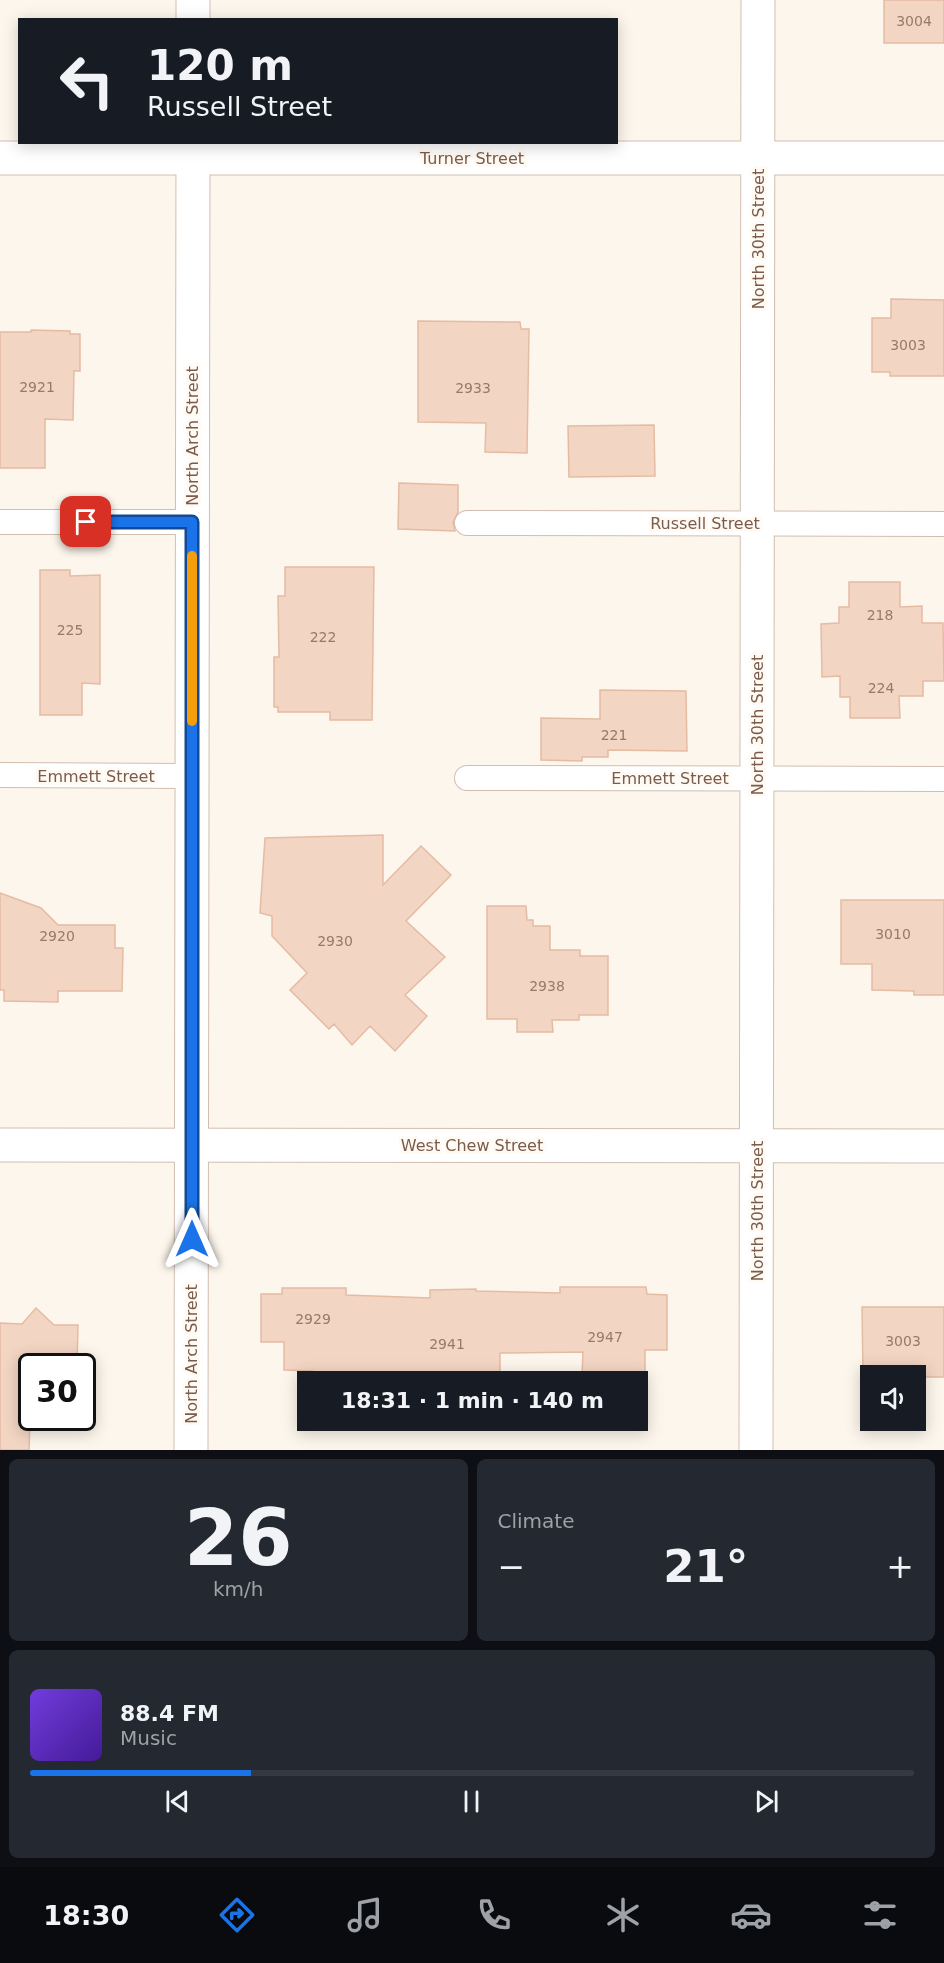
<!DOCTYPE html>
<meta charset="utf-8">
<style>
:root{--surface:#171b24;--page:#242831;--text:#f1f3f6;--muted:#9ea1a6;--line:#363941;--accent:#1a73e8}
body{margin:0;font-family:"DejaVu Sans",sans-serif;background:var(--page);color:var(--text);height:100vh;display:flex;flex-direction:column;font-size:22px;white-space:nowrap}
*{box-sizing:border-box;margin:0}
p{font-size:20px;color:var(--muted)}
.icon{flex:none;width:33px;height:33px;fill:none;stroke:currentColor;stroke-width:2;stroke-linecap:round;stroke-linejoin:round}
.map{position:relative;height:1450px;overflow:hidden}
.side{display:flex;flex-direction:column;gap:9px;padding:9px;background:#0d0f14;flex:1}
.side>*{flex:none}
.hud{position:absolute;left:18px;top:18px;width:600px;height:126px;border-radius:0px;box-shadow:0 3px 15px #0003;background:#171b24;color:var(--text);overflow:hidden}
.controls{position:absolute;left:860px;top:1365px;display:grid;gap:12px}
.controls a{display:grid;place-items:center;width:66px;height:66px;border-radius:0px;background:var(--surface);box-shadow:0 3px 15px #0003;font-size:30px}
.speed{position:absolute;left:18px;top:1353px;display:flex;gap:12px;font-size:30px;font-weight:700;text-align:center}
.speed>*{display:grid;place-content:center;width:78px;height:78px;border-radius:50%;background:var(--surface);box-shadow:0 3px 15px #0003;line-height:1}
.speed .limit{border:3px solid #111;border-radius:9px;background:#fff;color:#111}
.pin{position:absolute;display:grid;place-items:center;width:51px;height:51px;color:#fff;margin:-26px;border-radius:12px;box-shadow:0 3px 9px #0006}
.me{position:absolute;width:66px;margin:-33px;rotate:0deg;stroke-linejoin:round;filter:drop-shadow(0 0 4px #0008)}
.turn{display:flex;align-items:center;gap:21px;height:126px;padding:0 30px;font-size:27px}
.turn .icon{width:78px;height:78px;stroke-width:2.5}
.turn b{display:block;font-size:42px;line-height:51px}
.big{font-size:45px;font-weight:800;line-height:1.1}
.side .widget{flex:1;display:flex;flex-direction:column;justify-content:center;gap:9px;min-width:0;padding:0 21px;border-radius:9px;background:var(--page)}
.side .dial{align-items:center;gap:0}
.dial b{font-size:78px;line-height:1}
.song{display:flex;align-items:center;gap:18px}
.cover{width:72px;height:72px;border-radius:9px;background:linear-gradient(135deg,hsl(260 70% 55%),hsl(260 70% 35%))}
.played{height:6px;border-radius:3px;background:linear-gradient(90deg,var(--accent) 25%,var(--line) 25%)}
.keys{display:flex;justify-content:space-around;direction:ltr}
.heat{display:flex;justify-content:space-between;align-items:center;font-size:33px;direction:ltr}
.side .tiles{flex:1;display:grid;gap:9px;grid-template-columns:1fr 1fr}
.widget:last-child{grid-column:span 2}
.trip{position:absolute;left:297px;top:1371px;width:351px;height:60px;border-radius:0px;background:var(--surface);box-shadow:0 3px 15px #0003;font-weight:800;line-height:60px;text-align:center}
.menu{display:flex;height:96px;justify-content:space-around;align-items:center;background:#090b0e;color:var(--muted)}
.menu .icon{width:42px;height:42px}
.menu .on{color:var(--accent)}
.menu b{font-size:27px;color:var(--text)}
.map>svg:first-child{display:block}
</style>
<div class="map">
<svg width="944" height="1450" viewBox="0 0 944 1450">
<rect width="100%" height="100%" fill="#fdf6ec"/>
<!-- building -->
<g fill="#f3d5c3" stroke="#e6bba3" stroke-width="1.5">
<rect x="884" y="0" width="60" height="43"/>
<polygon points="891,299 944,300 944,376 890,376 890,372 872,372 872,318 891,318"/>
<polygon points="418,321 520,322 521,329 529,329 527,453 485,452 486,423 418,422"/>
<polygon points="31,330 70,331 70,334 80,334 80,371 74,371 73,420 45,419 45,468 0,468 0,332 31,332"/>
<polygon points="654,425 655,476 569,477 568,426"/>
<polygon points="399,483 458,485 458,512 453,522 455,531 398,529"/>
<polygon points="285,567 374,567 372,720 330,720 330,712 278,712 278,707 274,707 274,657 279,657 278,596 285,596"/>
<polygon points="40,570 70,570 70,576 100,575 100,684 82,683 82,715 40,715"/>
<polygon points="849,582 900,582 900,607 922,606 922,623 943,623 944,681 923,681 923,696 899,696 900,718 850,718 850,697 840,697 840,676 822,677 821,624 839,623 839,607 849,607"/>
<polygon points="600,690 686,691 687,751 608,750 608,757 582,757 582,761 541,760 541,718 600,719"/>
<polygon points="383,835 383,885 421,846 451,875 406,921 445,957 405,995 427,1016 395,1051 370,1026 352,1045 334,1024 329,1029 290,990 307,973 272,936 272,916 260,913 265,838"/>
<polygon points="0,893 41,908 58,925 115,925 115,948 123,948 122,991 58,991 58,1002 4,1001 4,990 0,990"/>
<polygon points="841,900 944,900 944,995 914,995 914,991 872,990 872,964 841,964"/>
<polygon points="487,906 526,906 527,920 533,920 533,926 550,926 550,950 580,950 580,956 608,956 608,1015 579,1015 579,1020 552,1020 553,1032 517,1032 517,1019 487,1019"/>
<polygon points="560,1287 646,1287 647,1294 667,1295 667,1350 645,1350 645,1377 582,1377 583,1352 500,1353 500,1375 364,1373 364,1382 322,1382 313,1371 284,1370 284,1342 261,1342 261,1294 282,1294 282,1288 346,1288 346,1295 430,1298 430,1290 476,1289 476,1291 560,1293"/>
<polygon points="862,1307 944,1307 944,1377 915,1377 915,1376 863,1377"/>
<polygon points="36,1308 54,1325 78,1325 77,1366 32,1366 29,1450 0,1450 0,1323 22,1324"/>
</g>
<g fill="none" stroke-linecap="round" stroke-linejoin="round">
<!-- service casing -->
<g stroke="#d1beb0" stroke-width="26">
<g id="service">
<polyline points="0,522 192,522"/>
<polyline points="467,523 944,524"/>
<polyline points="0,775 192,776"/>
<polyline points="467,778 944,779"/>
</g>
</g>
<!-- minor casing -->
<g stroke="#d1beb0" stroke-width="35">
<g id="minor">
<polyline points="193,20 193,0"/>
<polyline points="0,158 944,158"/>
<polyline points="191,1450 193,142"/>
<polyline points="756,1450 758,0"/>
</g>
</g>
<!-- tertiary casing -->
<g stroke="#d1beb0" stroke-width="35">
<polyline id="tertiary" points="0,1145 944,1146"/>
</g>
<!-- service -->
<use href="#service" stroke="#fff" stroke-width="24"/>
<!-- minor -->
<use href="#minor" stroke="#fff" stroke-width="33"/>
<!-- tertiary -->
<use href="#tertiary" stroke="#fff" stroke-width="33"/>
</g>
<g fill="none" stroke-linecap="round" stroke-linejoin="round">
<!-- route casing -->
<g stroke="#114b97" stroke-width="15">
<polyline id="route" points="86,522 192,522 192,1239"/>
</g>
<!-- route -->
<use href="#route" stroke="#1a73e8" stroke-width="10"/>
<!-- slow -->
<polyline stroke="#f59e0b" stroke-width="10" points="192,721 192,556"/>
</g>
<g text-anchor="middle" stroke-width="6" stroke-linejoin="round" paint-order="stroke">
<!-- number labels -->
<g font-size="14" fill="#987a6a">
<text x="914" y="26">3004</text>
<text x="908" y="350">3003</text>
<text x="37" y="392">2921</text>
<text x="473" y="393">2933</text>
<text x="880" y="620">218</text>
<text x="70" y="635">225</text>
<text x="323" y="642">222</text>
<text x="881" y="693">224</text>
<text x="614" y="740">221</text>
<text x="893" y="939">3010</text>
<text x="57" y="941">2920</text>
<text x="335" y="946">2930</text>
<text x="547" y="991">2938</text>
<text x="313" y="1324">2929</text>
<text x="605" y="1342">2947</text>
<text x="903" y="1346">3003</text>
<text x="447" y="1349">2941</text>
</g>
<!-- street labels -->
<g font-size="16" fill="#7a5c4d" stroke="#fffaf3">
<text x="472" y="164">Turner Street</text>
<text transform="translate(758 239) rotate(-90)" y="6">North 30th Street</text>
<text transform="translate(192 436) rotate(-90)" y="6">North Arch Street</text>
<text x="705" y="529">Russell Street</text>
<text transform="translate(757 725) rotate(-90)" y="6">North 30th Street</text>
<text x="96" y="782">Emmett Street</text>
<text x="670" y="784">Emmett Street</text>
<text x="472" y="1151">West Chew Street</text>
<text transform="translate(757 1211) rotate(-90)" y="6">North 30th Street</text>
<text transform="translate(191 1354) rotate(-90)" y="6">North Arch Street</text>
</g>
</g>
</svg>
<div class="controls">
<a><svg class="icon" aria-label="sound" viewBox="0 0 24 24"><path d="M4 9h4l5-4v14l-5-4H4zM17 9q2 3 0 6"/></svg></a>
</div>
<div class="speed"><div class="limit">30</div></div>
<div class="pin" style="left:86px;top:522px;background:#d93025"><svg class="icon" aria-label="arrive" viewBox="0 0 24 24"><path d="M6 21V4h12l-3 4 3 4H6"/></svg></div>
<svg class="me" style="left:192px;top:1239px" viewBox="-20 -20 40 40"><path d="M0-17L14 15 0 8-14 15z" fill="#1a73e8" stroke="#fff" stroke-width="4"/></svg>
<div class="trip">18:31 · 1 min · 140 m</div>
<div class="hud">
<div class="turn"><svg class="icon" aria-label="left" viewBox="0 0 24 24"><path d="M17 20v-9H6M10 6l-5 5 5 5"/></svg><div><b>120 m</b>Russell Street</div></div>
</div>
</div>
<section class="side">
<div class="tiles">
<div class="widget dial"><b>26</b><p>km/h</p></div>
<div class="widget"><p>Climate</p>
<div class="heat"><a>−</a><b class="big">21°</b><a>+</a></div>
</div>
<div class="widget">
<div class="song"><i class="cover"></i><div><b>88.4 FM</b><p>Music</p></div></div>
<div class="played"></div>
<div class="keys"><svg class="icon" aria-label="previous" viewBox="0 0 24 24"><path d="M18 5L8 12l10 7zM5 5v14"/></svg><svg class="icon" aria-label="pause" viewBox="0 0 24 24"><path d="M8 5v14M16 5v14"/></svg><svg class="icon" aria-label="next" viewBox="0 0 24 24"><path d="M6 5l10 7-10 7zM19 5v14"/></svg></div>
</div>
</div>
</section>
<nav class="menu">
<b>18:30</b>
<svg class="icon on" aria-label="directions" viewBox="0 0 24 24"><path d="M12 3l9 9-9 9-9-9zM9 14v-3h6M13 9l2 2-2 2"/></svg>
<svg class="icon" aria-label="music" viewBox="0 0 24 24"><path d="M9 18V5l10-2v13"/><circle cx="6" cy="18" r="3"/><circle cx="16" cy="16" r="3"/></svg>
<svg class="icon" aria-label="phone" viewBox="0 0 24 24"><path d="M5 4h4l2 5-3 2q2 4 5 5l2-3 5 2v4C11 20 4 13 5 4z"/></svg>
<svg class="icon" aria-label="climate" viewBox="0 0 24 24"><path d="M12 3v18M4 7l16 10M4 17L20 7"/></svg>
<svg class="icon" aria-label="car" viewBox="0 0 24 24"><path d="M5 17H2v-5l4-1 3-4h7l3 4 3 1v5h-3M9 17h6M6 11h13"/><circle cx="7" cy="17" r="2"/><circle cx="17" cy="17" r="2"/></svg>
<svg class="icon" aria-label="filters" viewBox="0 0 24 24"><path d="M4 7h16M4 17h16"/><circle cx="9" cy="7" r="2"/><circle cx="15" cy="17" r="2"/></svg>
</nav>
